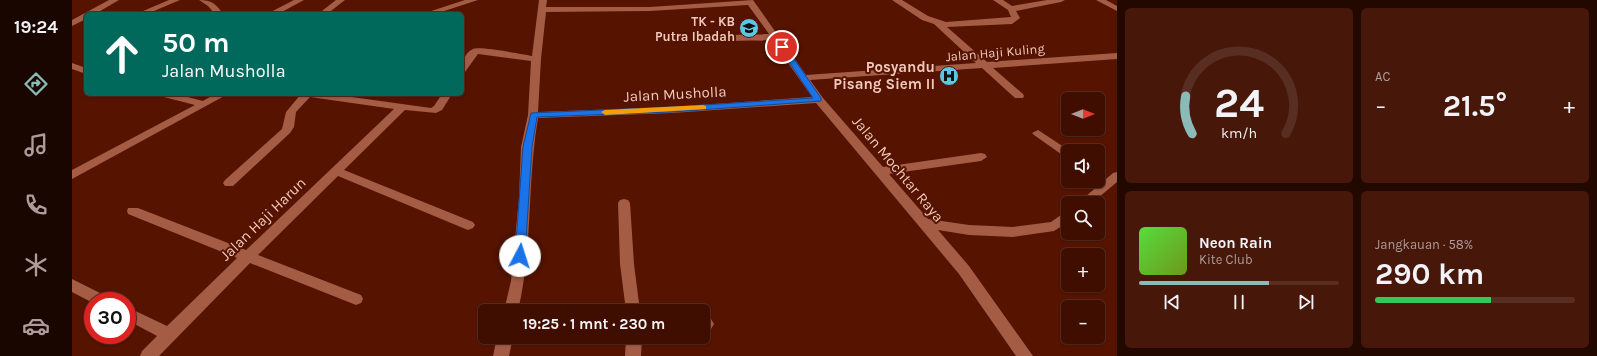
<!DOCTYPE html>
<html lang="id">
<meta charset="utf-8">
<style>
:root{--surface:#400e00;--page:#47170a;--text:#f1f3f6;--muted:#ae9c99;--line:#592e22;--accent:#8bbbb9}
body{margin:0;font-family:Karla,sans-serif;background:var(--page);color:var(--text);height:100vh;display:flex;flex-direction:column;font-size:15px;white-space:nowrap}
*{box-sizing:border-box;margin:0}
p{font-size:13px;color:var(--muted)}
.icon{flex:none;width:22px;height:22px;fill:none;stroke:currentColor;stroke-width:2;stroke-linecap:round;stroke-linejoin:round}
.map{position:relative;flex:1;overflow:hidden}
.sheet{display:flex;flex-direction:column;gap:8px;padding:8px;background:#230800;width:480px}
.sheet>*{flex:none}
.banner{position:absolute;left:12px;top:12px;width:380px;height:84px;border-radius:6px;box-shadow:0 1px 3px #0004,0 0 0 1px var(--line);background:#00695c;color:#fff;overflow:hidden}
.needle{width:26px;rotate:90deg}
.tools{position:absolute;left:989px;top:92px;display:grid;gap:8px}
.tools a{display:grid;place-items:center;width:44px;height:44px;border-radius:6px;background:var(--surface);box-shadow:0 1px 3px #0004,0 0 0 1px var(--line);font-size:20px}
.speed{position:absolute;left:12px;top:292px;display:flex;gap:8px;font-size:20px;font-weight:700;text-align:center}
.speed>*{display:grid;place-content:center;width:52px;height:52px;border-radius:50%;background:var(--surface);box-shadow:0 1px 3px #0004,0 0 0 1px var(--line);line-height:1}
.speed .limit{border:6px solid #d22;background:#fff;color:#111}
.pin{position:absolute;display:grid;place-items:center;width:34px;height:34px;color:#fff;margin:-17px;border:2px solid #fff;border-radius:50%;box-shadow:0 1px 4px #0007}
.me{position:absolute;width:44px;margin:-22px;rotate:5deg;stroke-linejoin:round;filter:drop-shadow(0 0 3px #0008)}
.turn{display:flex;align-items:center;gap:14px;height:84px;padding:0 12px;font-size:18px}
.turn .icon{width:52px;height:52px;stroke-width:2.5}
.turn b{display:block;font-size:28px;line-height:34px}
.big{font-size:30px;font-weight:700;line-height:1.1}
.sheet .widget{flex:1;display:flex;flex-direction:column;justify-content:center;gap:6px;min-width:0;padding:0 14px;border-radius:6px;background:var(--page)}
.sheet .dial{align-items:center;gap:0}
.dial svg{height:104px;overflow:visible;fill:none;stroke:var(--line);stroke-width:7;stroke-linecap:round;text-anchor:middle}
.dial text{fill:var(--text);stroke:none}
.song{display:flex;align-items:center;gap:12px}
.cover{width:48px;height:48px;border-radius:6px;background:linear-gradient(135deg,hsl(110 70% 55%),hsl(80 70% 35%))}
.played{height:4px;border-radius:2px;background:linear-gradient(90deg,var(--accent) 65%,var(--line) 65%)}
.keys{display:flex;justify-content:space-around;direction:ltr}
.heat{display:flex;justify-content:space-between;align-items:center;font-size:22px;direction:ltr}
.charge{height:6px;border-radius:3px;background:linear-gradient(90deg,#34c759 58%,var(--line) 0)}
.sheet .tiles{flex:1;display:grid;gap:8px;grid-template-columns:repeat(2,1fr)}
.trip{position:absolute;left:406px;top:304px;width:232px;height:40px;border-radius:6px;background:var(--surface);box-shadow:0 1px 3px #0004,0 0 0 1px var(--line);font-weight:700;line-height:40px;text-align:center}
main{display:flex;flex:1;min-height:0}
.menu{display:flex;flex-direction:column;width:72px;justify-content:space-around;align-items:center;background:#1a0600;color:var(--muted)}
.menu .icon{width:28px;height:28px}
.menu .active{color:var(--accent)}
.menu b{font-size:18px;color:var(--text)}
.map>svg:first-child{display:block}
</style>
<main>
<nav class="menu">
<b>19:24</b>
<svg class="icon active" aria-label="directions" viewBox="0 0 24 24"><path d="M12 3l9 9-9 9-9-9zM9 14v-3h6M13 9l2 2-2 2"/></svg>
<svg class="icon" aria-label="music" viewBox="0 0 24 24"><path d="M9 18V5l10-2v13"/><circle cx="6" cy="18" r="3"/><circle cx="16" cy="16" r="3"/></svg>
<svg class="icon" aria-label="phone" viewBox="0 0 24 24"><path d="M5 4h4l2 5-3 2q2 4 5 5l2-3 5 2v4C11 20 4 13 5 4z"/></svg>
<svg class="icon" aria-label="climate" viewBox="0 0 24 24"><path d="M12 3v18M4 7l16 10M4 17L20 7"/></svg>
<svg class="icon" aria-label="car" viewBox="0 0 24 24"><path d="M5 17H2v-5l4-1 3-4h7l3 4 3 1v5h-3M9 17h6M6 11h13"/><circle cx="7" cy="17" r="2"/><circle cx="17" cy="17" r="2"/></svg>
</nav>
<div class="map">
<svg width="1045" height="356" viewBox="0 0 1045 356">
<rect width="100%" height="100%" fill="#551300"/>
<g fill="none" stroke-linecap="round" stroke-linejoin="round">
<!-- minor -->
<g fill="#a45c45" fill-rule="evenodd">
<polygon points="37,0 47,0 23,14 14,14 14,19 0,26 0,20"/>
<polygon points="97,0 108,0 75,14 64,14"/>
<path d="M 127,0 C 140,0 144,4 151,14 L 143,14 L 136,6 Z"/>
<polygon points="222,0 232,0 206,14 195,14"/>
<polygon points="264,0 273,0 255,14 246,14"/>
<polygon points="393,0 406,0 363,14 350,14"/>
<path d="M 467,0 L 475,0 L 474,7 L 578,7 L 681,0 L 734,75 L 904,63 L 862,24 L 850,20 L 820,0 L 830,0 L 856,16 L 874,22 L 939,17 L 936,10 L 921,0 L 931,0 L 940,6 L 975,0 L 993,0 L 989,2 L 944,11 L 948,18 L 940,24 L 875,27 L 915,62 L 1045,53 L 1045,59 L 921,68 L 951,94 L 952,96 L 951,98 L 943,98 L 910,68 L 738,80 L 751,98 L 811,167 L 909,153 L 913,154 L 915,157 L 909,161 L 817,174 L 856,219 L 897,225 L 941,227 L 979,222 L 996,210 L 996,222 L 982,231 L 941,237 L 897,235 L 866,230 L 897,266 L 961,356 L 944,356 L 887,274 L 744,103 L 600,113 L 466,118 C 455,182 461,247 446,311 L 432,311 L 439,281 L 447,198 L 449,147 L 456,115 L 459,61 L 406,54 L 393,72 L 390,73 C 390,64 391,54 401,49 C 407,46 451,54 460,56 ZM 676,5 L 697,34 L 657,35 L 653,38 L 657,41 L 700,40 L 740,97 L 600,107 L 466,112 L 469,59 L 474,12 L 578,11 Z"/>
<polygon points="1024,0 1034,0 1045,6 1045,11"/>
<polygon points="0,63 14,68 14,74 0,69"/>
<polygon points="87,94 104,94 131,101 143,94 156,94 0,179 0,170 123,105 88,96"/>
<polygon points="229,94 258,94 359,108 362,106 370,94 380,94 370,110 364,113 333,110 272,170 401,222 403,225 401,228 396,230 391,228 266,176 186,255 289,295 291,299 289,303 284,305 279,303 178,263 87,356 68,356 70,351 85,336 55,320 55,307 95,326 165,258 56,214 55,211 56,208 66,208 174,250 322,109 238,97 224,112 222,127 218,133 161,186 153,186 151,183 153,180 210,129 214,112"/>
<polygon points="966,130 998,151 996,151 996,159 962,135 960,133"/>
<polygon points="1045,172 1045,182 1020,203 1006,203 1041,173"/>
<polygon points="552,199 556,200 558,203 562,264 568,311 554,311 548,264 546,203 548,200"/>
<polygon points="0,279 36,297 38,301 21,301 21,303 0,292"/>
<polygon points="631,317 639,319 642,324 639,329 631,331"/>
<polygon points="425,337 441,337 437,356 421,356"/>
<polygon points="554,337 570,337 569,356 553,356"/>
</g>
</g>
<!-- route -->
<polygon fill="#1a73e8" stroke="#114b97" points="710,45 713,46 749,98 749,101 600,112 465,117 460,147 453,256 452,259 445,259 443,256 451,147 459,113 600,107 741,98 707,47"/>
<!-- slow -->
<polygon fill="#f59e0b" points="631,105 634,106 634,109 533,115 529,112 533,110"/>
<!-- icons -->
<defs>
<g id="school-disc" transform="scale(1)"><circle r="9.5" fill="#5ac8e5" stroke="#551300"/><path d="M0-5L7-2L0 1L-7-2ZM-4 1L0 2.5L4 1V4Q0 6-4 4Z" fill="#111"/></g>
<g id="hospital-disc" transform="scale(1)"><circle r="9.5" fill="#5ac8e5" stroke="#551300"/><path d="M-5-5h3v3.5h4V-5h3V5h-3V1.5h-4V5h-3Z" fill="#111"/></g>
</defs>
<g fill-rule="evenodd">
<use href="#school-disc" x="677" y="28"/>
<use href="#hospital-disc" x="877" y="76"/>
</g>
<g text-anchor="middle" stroke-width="4" stroke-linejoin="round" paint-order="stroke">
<!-- far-poi labels -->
<g font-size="13" font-weight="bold" fill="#f2c9bc" stroke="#551300" text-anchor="end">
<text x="663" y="26">TK - KB<tspan x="663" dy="15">Putra Ibadah</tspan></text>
</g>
<!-- far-street labels -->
<g font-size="13" fill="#f2c9bc" stroke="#551300">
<text transform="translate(923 52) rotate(-5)" y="5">Jalan Haji Kuling</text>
</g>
<!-- poi labels -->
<g font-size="15" font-weight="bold" fill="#f2c9bc" stroke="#551300" text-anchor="end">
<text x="863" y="72">Posyandu<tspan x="863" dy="17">Pisang Siem II</tspan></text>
</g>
<!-- street labels -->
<g font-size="15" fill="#f2c9bc" stroke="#551300">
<text transform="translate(603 94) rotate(-3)" y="5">Jalan Musholla</text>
<text transform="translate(826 169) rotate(50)" y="5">Jalan Mochtar Raya</text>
<text transform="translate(191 219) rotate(-44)" y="5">Jalan Haji Harun</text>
</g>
</g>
</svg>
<div class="tools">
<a><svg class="needle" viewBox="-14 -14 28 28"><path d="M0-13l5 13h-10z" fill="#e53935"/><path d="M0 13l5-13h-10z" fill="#ae9c99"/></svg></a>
<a><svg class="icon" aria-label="sound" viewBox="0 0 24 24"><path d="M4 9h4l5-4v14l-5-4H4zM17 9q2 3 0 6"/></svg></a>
<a><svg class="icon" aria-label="search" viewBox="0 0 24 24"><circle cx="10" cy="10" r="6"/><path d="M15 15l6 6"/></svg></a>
<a>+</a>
<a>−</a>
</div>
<div class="speed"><div class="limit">30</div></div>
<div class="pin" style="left:710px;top:47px;background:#d93025"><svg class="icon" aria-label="arrive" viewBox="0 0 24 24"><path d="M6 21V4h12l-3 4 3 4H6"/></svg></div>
<svg class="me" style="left:448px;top:256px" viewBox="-20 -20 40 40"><circle r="19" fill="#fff"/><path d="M0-13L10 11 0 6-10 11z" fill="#1a73e8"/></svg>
<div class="trip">19:25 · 1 mnt · 230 m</div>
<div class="banner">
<div class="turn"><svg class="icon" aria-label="ahead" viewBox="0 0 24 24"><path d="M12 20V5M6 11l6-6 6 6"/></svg><div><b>50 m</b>Jalan Musholla</div></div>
</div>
</div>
<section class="sheet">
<div class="tiles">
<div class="widget dial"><svg viewBox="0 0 100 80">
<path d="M14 69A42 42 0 1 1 86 69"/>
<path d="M14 69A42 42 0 0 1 9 40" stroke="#8bbbb9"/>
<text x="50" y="56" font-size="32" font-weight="700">24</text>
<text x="50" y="72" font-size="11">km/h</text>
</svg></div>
<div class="widget"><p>AC</p>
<div class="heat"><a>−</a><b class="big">21.5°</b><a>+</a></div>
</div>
<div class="widget">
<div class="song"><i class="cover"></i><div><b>Neon Rain</b><p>Kite Club</p></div></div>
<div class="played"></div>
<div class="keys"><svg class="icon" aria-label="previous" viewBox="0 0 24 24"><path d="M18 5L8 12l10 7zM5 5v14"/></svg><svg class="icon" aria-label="pause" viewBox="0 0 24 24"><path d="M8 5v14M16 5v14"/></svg><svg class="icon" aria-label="next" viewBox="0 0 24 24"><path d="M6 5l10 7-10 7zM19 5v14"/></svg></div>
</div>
<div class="widget"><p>Jangkauan · 58%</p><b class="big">290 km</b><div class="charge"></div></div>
</div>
</section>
</main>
